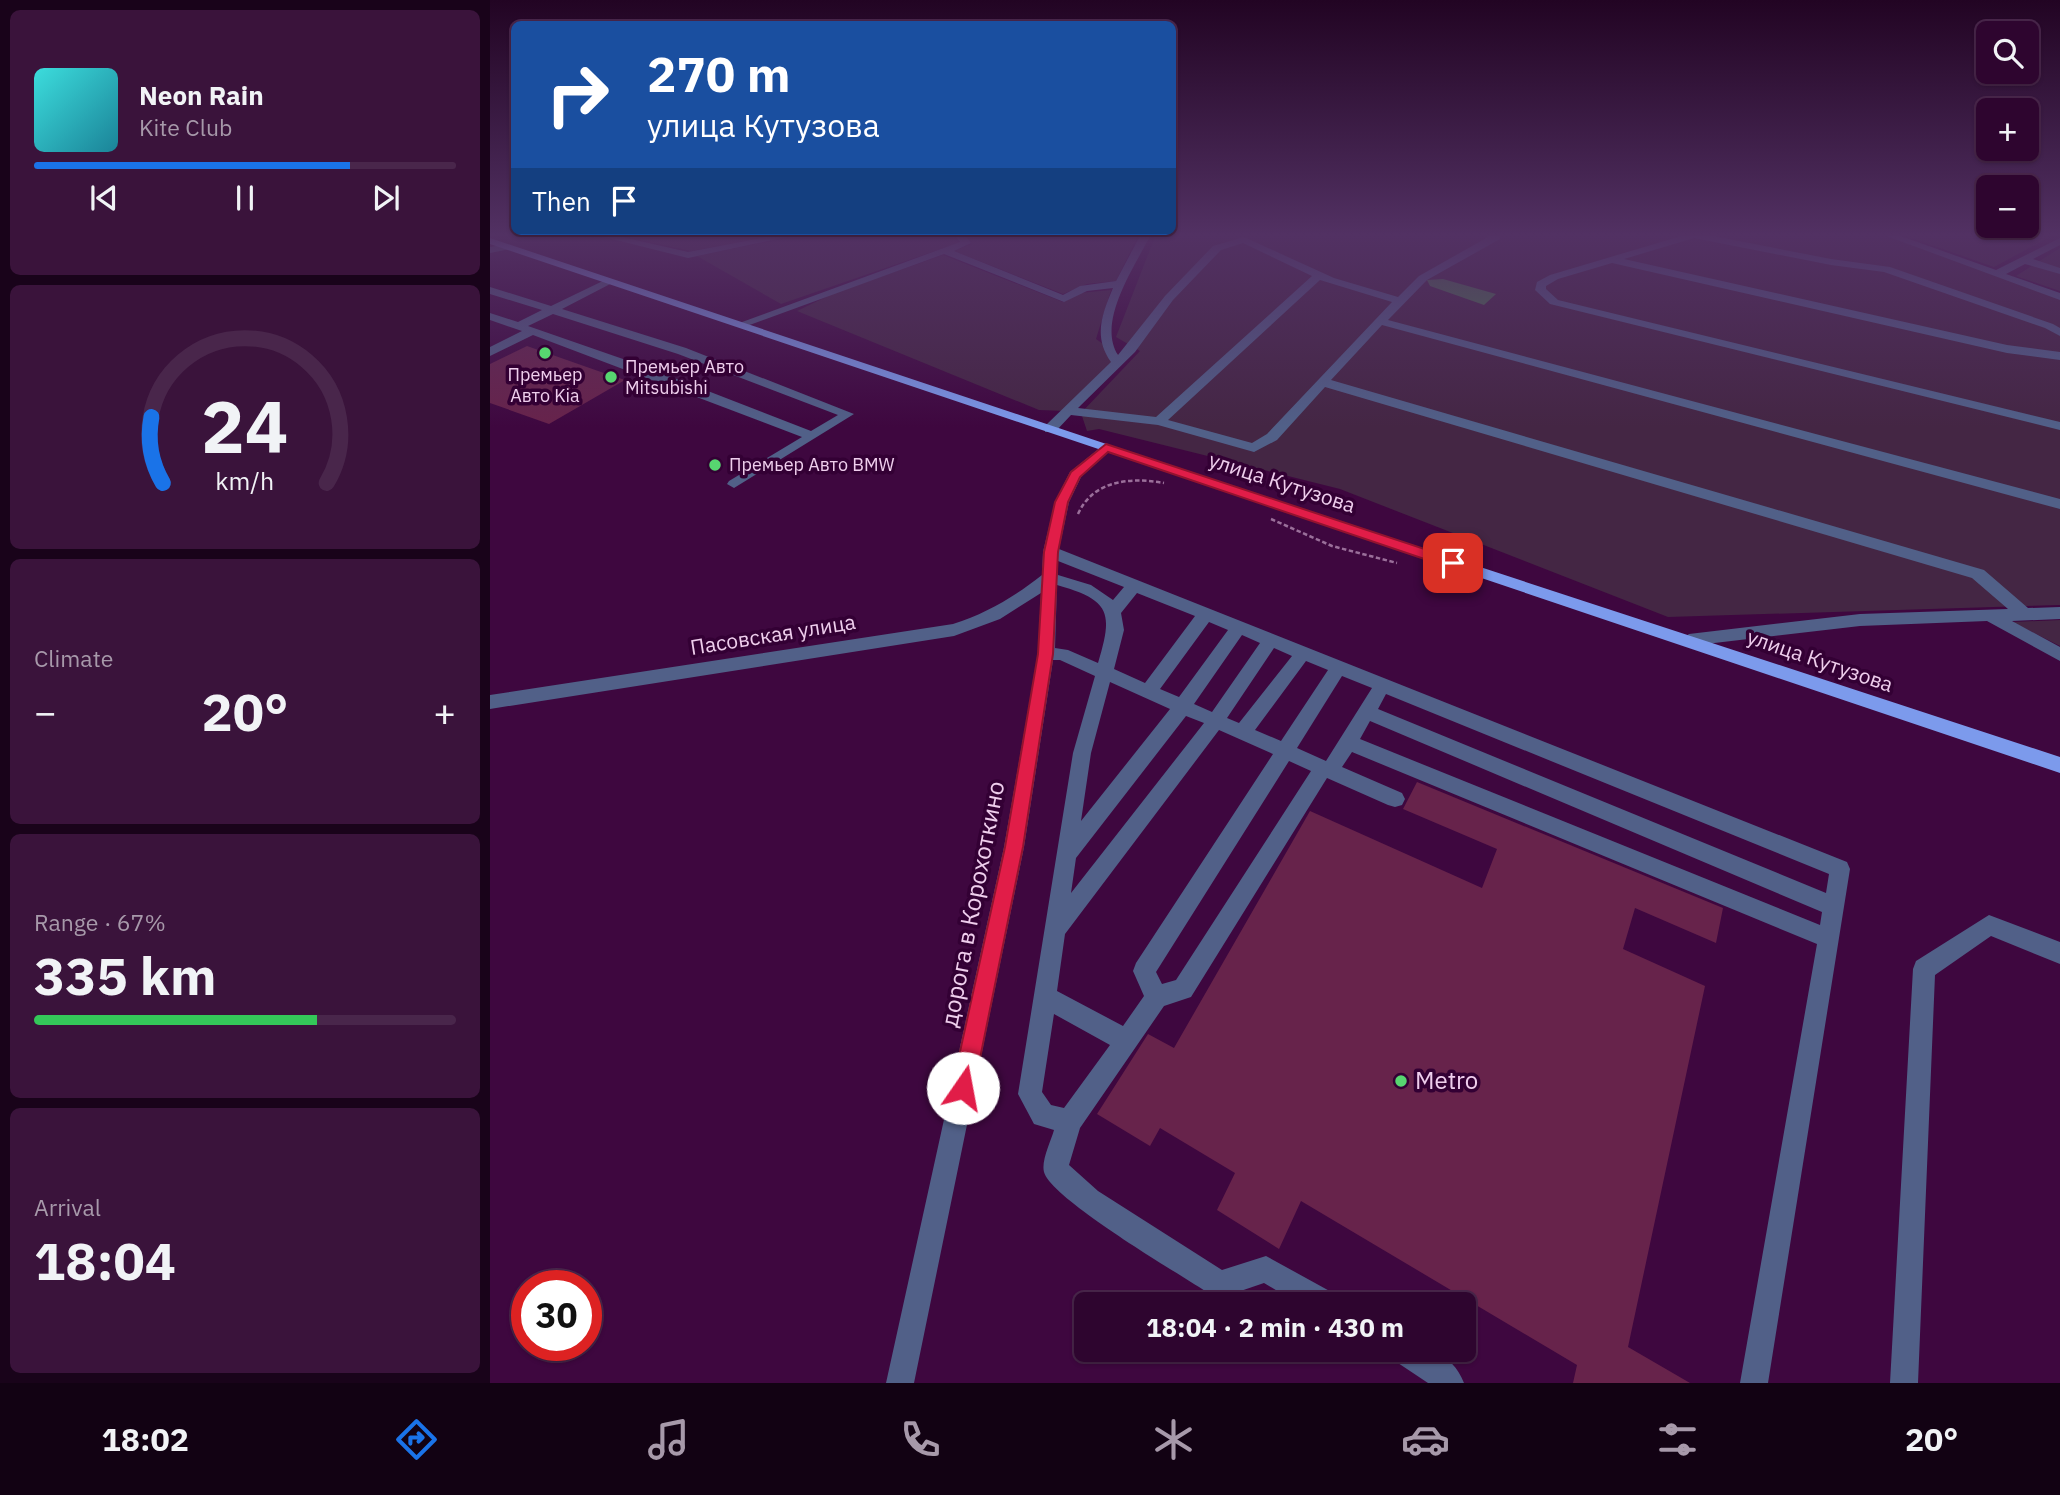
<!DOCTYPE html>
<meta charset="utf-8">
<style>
:root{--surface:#2e052f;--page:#3a133b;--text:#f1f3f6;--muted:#a799aa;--line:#49264b;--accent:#1a73e8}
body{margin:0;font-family:"IBM Plex Sans",sans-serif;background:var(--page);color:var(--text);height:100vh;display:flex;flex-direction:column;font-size:26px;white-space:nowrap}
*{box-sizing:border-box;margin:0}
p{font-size:23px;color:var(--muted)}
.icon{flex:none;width:38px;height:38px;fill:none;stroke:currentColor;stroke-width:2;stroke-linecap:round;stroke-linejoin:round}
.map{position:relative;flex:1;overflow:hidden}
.drawer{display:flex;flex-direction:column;gap:10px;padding:10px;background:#19031a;width:490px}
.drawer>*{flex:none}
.banner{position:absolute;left:21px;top:21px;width:665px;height:214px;border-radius:10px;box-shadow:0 2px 5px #0004,0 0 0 2px var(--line);background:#1a4fa0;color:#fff;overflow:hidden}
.fabs{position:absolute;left:1486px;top:21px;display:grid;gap:14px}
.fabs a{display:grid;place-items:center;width:63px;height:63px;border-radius:10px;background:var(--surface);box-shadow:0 2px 5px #0004,0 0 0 2px var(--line);font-size:35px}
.speed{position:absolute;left:21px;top:1270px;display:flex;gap:14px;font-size:35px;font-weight:700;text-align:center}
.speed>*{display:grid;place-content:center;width:91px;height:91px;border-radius:50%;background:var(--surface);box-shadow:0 2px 5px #0004,0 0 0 2px var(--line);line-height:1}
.speed .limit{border:10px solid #d22;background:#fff;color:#111}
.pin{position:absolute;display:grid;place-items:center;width:60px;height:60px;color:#fff;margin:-30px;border-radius:14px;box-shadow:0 4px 10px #0006}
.me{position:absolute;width:77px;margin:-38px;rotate:12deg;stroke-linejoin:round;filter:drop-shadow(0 0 5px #0008)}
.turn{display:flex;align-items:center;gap:24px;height:147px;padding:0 21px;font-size:32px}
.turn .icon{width:91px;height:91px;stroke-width:2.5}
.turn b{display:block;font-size:49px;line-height:60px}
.then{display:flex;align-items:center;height:66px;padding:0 21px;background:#0003;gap:14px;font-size:26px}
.big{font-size:52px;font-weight:700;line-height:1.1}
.drawer .card{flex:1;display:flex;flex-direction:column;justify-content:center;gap:10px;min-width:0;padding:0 24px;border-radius:10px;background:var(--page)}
.drawer .dial{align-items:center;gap:0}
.dial svg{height:182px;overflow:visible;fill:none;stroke:var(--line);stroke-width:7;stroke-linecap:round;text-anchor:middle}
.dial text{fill:var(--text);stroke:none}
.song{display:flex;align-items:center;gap:21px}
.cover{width:84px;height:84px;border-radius:10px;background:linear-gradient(135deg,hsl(180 70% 55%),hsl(190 70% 35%))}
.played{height:7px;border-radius:4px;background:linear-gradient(90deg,var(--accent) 75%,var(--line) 75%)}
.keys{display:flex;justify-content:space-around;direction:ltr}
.heat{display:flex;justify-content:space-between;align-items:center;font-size:38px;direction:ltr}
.charge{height:10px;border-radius:5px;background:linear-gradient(90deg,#34c759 67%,var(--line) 0)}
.trip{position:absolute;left:584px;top:1292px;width:402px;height:70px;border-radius:10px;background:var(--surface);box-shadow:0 2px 5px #0004,0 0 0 2px var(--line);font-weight:700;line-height:70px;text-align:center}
.menu{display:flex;height:112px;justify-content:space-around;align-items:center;background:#120213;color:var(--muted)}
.menu .icon{width:49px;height:49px}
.menu .selected{color:var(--accent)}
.menu b{font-size:32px;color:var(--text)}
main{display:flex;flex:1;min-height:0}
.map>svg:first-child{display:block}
</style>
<main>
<section class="drawer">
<div class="card">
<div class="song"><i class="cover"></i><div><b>Neon Rain</b><p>Kite Club</p></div></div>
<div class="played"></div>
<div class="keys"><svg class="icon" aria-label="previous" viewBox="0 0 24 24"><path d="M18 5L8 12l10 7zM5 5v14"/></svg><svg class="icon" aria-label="pause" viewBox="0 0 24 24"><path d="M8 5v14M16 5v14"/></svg><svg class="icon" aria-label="next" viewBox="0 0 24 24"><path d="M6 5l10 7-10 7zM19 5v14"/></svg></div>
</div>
<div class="card dial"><svg viewBox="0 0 100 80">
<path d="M14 69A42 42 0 1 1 86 69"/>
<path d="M14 69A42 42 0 0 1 9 40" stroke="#1a73e8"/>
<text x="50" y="56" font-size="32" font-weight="700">24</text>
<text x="50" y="72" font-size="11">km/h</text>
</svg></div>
<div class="card"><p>Climate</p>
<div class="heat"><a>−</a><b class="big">20°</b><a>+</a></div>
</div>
<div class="card"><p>Range · 67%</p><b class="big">335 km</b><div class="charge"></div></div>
<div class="card"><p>Arrival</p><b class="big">18:04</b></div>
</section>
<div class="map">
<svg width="1570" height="1383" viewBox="0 0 1570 1383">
<rect width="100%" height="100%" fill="#3e073f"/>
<!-- green -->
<g fill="#442644">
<polygon points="123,234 293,234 201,251"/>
<polygon points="317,234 462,234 468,243 291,304 207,256"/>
<polygon points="474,234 649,234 626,281 597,284 573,294 464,251 482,244"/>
<polygon points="666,234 1393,234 1570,298 1570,605 1178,617 850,489 609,429 597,431 591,413 650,351 626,337"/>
<polygon points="1410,234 1565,234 1504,267"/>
<polygon points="1570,248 1570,291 1526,276"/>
<polygon points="453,255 573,302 590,293 621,290 606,339 629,355 575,411 549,410 307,311 342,294"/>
<polygon points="1570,620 1570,646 1522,622"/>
</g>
<!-- water -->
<polygon fill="#497b50" points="953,279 1006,294 994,305 940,286 937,280"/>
<!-- building -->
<g fill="#67234b">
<polygon points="37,346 111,372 135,380 59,424 0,403 0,364"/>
<polygon points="927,782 1233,908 1226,943 1145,908 1133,949 1215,986 1138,1347 1200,1383 1083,1383 1087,1365 811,1201 789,1249 727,1210 745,1173 670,1128 660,1146 607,1114 658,1034 684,1048 820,811 992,888 1007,849 913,809"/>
</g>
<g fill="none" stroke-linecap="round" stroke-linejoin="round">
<!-- path -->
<g stroke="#9a6f9a" stroke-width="2.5" stroke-dasharray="4.5 2.5" stroke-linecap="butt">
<path d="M 588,514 C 603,480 641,477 674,483"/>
<polyline points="781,519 842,546 907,563"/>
</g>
<!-- minor -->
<g fill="#516088" fill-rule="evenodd">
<polygon points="102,234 119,234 198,252 292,234 311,234 198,258"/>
<path d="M 464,234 L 474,234 L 481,243 L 464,251 L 573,295 L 590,286 L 626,281 L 651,234 L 661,234 C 646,265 606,321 628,355 L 675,296 L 723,246 L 754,237 L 844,278 L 908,297 L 929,276 L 998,237 L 993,234 L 1010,235 L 1010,239 L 937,280 L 898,320 L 1570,499 L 1570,509 L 892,325 L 841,380 L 1494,570 L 1538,608 L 1570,607 L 1570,619 L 1522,621 L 1570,647 L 1570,661 L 1497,621 L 1370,626 L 1199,646 L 1193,644 L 1191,640 L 1199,634 L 1370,614 L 1518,609 L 1482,578 L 835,387 L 787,440 L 764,452 L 668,425 L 581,415 L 565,432 L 555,432 L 555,426 L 621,362 C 603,337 612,314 623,288 L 597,291 L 574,302 L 454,254 L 254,327 L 244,325 L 470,242 ZM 753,243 L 822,276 L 666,417 L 588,408 L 645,352 L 683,300 L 731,250 ZM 830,280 L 902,302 L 777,434 L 762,443 L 678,420 Z"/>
<polygon points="1198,234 1213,234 1341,259 1400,267 1563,324 1570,328 1570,336 1555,328 1394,272 1341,265 1204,238 1134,259 1517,345 1570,352 1570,360 1517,353 1122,263 1068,279 1056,286 1056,289 1068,300 1570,422 1570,430 1060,304 1045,290 1047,282 1060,275"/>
<polygon points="1391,234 1405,234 1506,270 1570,238 1570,245 1543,259 1570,268 1570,274 1535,264 1516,274 1570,293 1570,300"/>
<polygon points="16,244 21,247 20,249 0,253 0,247"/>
<path d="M 117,279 L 126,281 L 72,309 L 196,348 L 364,414 L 244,488 L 237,484 L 239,481 L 312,437 L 43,335 L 0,356 L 0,347 L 32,331 L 0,320 L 0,313 L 28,322 L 52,310 L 0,294 L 0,287 L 61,306 ZM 63,314 L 188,354 L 348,415 L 321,431 L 156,367 L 38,326 Z"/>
<path d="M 616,443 L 623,447 L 591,477 L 579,502 L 569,549 L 1357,862 L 1360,869 L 1278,1383 L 1250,1383 L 1327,944 L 862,752 L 852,767 L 912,793 L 915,799 L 912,805 L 905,807 L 898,805 L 837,778 L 701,997 L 674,1006 L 590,1128 L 579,1165 L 608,1191 L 732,1270 L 776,1256 L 845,1294 L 849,1304 L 809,1304 L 774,1283 L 730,1298 L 720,1294 C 691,1275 561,1199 554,1172 C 551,1161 561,1141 564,1130 L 544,1124 L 528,1094 L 583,753 L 605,676 L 570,660 L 563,660 L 534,847 L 424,1383 L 396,1383 L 514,847 L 548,654 L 551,593 L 510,619 L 464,636 L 0,709 L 0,695 L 463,624 C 497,613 524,597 552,575 L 553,552 L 565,502 L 580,472 ZM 568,561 L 634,587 L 623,600 L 601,585 L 568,575 ZM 567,585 C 621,600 623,613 608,663 L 578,650 L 565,648 ZM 647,593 L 705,616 L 655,683 L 624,669 L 634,630 L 631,613 ZM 719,622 L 738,630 L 689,697 L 670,689 ZM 752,635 L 770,643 L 722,712 L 704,704 ZM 784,648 L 802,656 L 749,723 L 737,718 ZM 816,661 L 838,670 L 791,741 L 765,730 ZM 852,676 L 882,688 L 836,761 L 807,748 ZM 620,682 L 680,709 L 591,821 L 601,753 ZM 896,694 L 1339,874 L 1336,893 L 888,709 ZM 696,716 L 714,723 L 581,893 L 586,858 ZM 880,721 L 1332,912 L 1330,925 L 870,739 ZM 729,730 L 783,754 L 646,963 L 643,971 L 654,996 L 633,1026 L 567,991 L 575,934 ZM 799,761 L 821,771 L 686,980 L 672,984 L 666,972 ZM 564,1014 L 620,1045 L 574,1108 L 561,1105 L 552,1092 Z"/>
<polygon points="1499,915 1570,942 1570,964 1501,936 1445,975 1428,1383 1400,1383 1423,969 1426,961"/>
<path d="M 898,1349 C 930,1349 960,1347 974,1383 L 938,1383 L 902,1359 Z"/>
</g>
<!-- major -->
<polygon fill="#7c9aec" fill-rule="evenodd" points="0,238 691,469 1570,757 1570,773 0,244"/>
</g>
<!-- sky -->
<linearGradient id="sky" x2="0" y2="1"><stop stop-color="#220423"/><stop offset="0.55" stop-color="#523163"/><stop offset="1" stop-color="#523163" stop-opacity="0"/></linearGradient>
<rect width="1570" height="427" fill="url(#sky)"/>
<!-- route -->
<polygon fill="#e11d48" stroke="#92132f" stroke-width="2" points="616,444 968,560 970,563 968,567 958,567 618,452 590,477 578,502 568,552 563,654 533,847 484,1088 480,1096 473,1099 465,1096 462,1088 515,847 548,654 554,552 565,502 581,472"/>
<!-- markers -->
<g fill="#57d570" stroke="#330034" stroke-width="2.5">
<circle cx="55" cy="353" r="7"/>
<circle cx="121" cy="377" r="7"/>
<circle cx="225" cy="465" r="7"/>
<circle cx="911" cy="1081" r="7"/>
</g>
<g text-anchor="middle" stroke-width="7" stroke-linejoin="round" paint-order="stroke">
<!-- far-poi labels -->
<g font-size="18" fill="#efceed" stroke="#330034" text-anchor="start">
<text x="135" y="373">Премьер Авто<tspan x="135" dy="21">Mitsubishi</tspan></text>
<text x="55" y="381" text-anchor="middle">Премьер<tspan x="55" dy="21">Авто Kia</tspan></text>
<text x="239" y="471">Премьер Авто BMW</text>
</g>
<!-- street labels -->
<g font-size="21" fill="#efceed" stroke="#330034">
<text transform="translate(792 483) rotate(18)" y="7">улица Кутузова</text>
<text transform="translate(283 635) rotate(-9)" y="7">Пасовская улица</text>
<text transform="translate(1330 661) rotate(19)" y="7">улица Кутузова</text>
</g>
<!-- near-street labels -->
<g font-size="24" fill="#efceed" stroke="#330034">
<text transform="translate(483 904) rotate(-79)" y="8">дорога в Корохоткино</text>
</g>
<!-- near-poi labels -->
<g font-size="24" fill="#efceed" stroke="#330034" text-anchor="start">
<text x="925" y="1089">Metro</text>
</g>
</g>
</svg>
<div class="fabs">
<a><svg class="icon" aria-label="search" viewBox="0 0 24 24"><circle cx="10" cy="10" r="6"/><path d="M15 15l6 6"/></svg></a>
<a>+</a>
<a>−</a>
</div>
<div class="speed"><div class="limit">30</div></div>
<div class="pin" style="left:963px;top:563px;background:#d93025"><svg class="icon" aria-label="arrive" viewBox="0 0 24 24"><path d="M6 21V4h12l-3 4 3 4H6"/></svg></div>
<svg class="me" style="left:473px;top:1088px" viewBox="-20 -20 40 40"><circle r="19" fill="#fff"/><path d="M0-13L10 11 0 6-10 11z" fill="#e11d48"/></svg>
<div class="trip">18:04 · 2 min · 430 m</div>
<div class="banner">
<div class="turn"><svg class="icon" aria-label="right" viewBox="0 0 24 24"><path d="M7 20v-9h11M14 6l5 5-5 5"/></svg><div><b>270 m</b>улица Кутузова</div></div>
<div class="then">Then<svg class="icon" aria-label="arrive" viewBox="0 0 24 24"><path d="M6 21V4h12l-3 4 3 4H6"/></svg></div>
</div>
</div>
</main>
<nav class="menu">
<b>18:02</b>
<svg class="icon selected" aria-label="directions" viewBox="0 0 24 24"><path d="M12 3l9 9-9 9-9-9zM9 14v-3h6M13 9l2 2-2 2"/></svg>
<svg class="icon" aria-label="music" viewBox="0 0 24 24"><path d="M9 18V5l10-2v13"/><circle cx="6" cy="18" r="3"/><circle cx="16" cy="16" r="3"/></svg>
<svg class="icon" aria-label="phone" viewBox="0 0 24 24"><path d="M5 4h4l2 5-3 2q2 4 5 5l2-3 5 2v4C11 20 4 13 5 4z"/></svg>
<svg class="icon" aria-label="climate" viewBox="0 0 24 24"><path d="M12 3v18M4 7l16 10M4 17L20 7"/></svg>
<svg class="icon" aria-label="car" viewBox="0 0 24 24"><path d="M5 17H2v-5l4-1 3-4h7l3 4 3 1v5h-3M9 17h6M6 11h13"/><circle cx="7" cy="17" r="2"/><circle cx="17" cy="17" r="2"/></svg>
<svg class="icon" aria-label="filters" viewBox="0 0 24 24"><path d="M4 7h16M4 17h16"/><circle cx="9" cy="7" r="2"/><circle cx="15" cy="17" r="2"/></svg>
<b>20°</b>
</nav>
